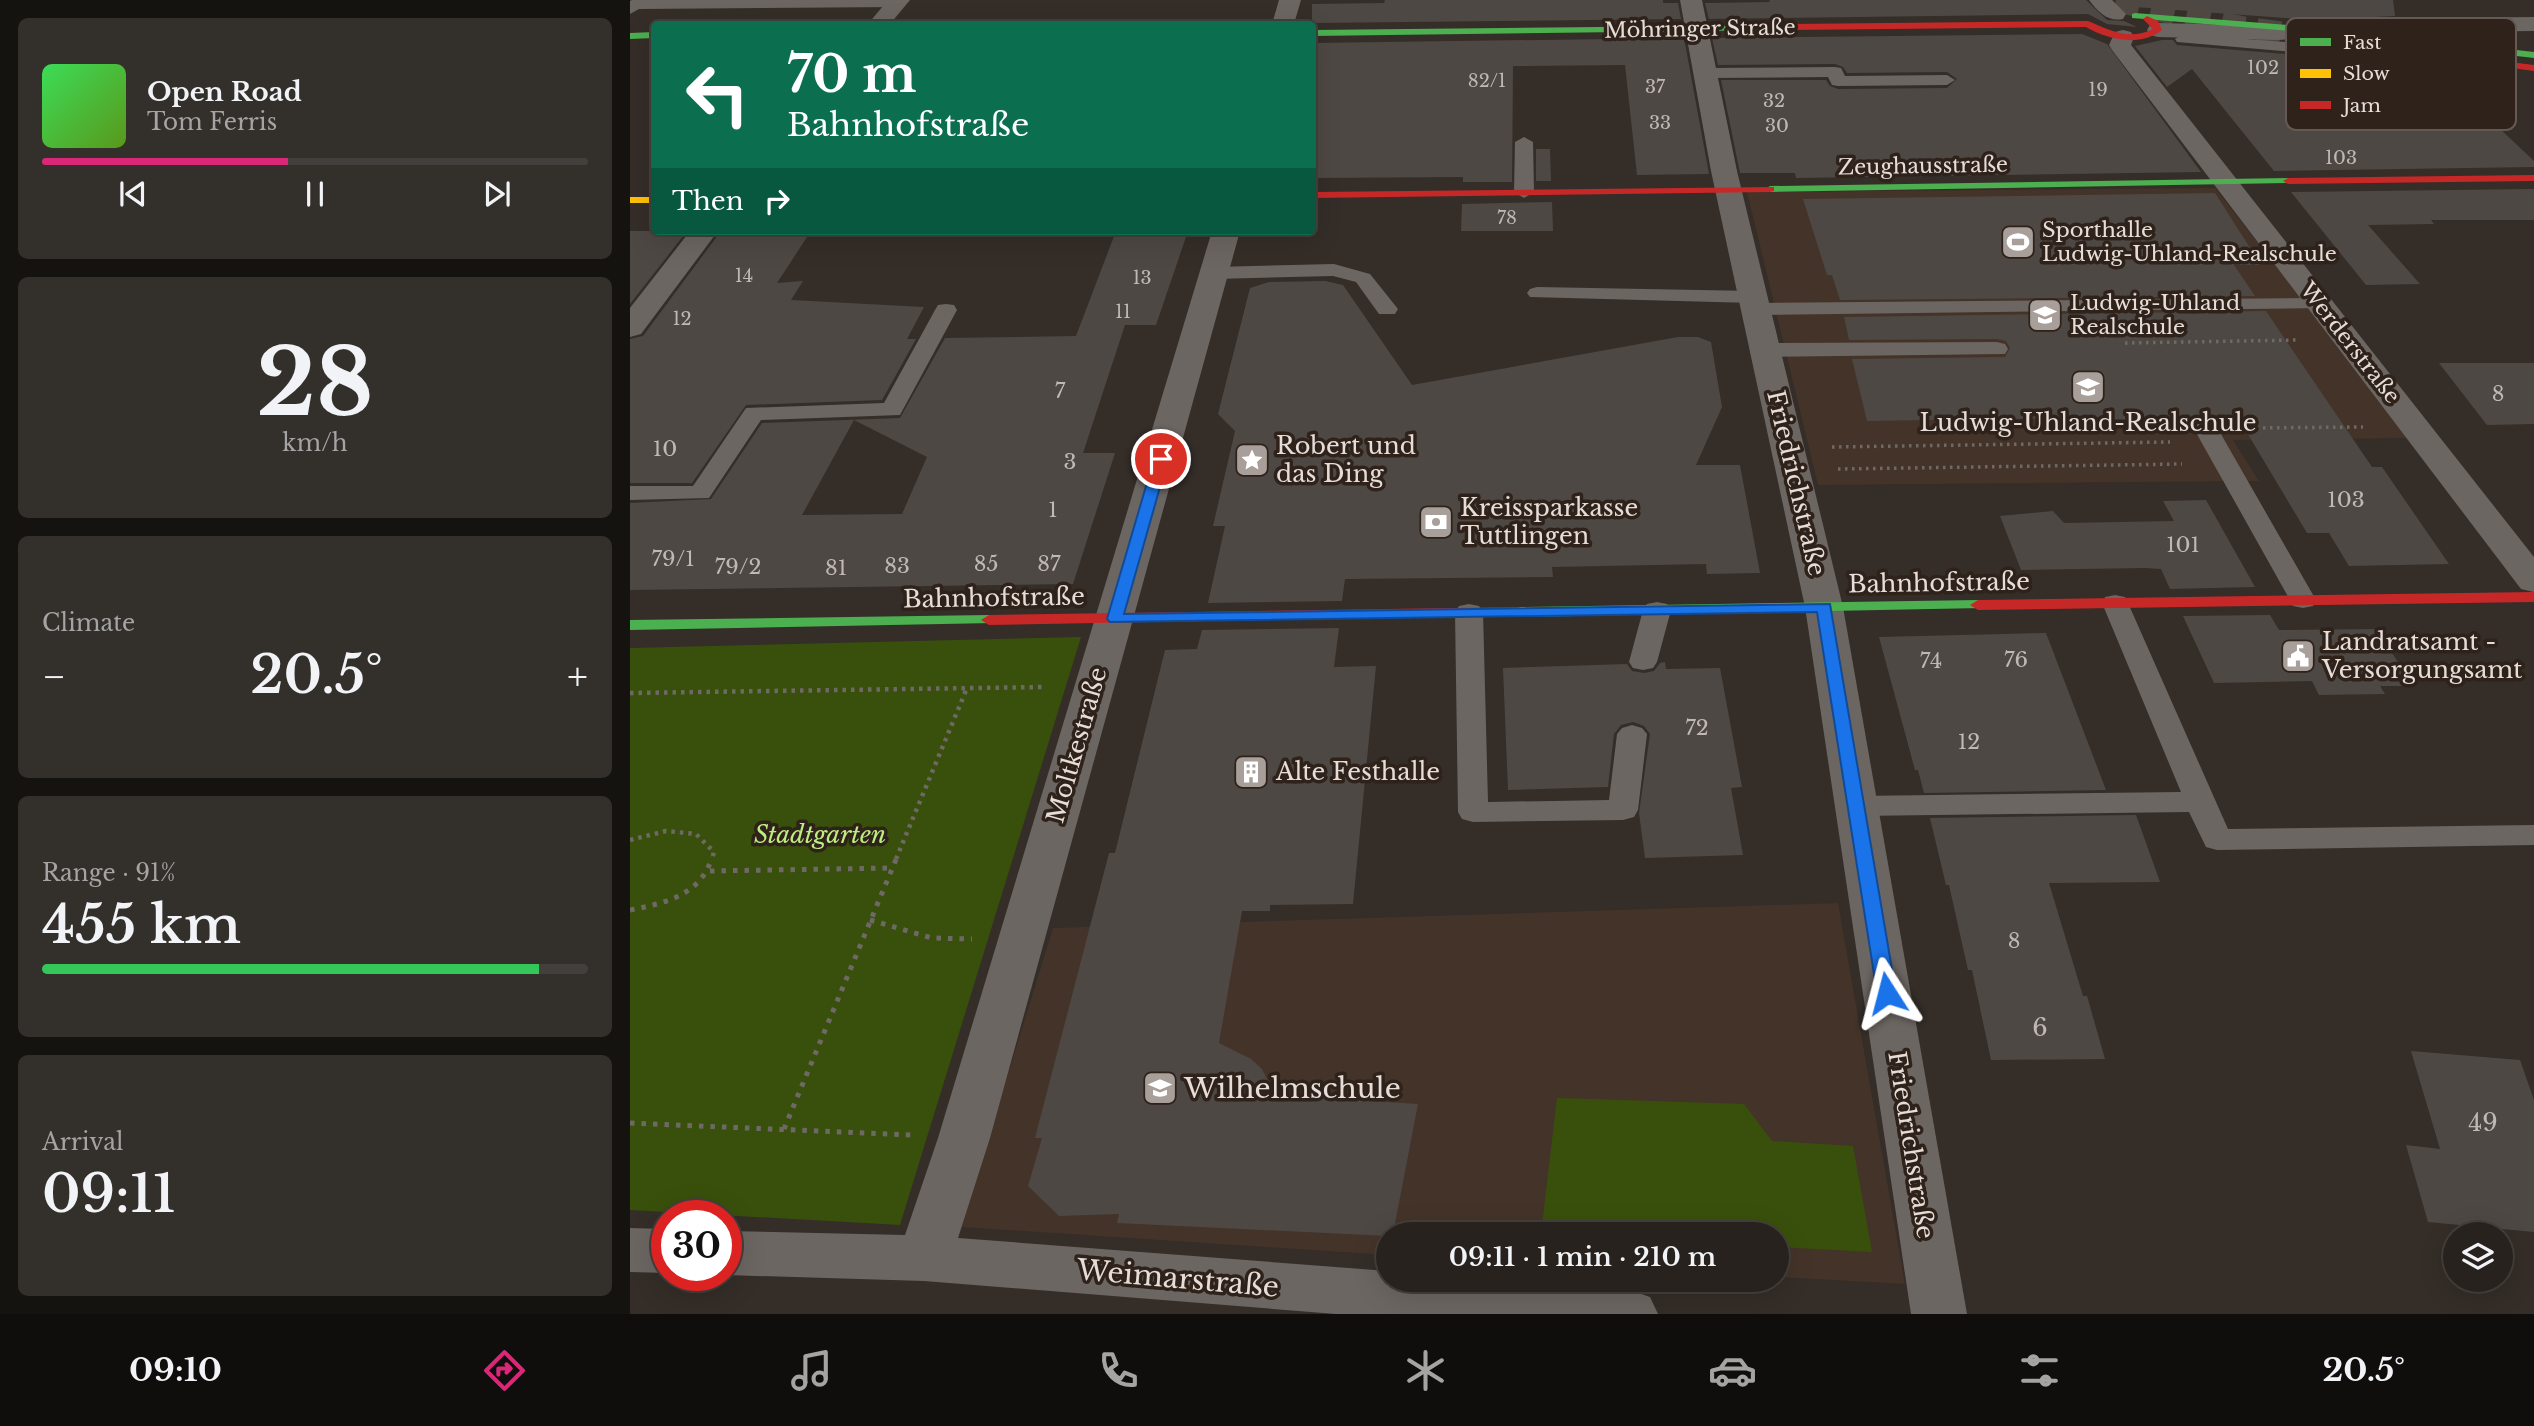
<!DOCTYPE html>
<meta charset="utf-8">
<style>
:root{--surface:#27221e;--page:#332f2b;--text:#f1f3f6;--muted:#a4a4a4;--line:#433f3c;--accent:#db2777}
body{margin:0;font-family:"Libre Baskerville",serif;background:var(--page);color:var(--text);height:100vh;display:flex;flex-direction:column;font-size:26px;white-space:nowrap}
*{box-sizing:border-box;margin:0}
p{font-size:23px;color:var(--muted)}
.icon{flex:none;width:38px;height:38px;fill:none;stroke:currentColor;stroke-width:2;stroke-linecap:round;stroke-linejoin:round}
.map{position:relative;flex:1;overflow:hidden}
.details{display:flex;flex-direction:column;gap:18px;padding:18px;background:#151310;width:630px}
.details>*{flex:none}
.guide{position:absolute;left:21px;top:21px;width:665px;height:214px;border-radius:7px;box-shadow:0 7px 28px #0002,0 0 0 2px var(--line);background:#0b6e4f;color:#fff;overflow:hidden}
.tools{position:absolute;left:1813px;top:1222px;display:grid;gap:14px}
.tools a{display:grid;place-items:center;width:70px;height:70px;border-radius:50%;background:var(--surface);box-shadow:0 7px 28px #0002,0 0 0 2px var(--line);font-size:35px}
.speed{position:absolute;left:21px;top:1200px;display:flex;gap:14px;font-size:35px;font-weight:700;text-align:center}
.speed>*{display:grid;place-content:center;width:91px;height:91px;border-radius:50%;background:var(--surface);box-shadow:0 7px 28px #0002,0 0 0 2px var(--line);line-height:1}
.speed .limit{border:10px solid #d22;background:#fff;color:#111}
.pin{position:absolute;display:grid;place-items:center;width:60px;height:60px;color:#fff;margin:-30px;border:4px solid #fff;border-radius:50%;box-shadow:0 2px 7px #0007}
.me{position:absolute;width:77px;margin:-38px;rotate:351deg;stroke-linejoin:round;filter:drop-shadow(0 0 5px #0008)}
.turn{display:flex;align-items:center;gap:24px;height:147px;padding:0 21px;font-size:32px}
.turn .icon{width:91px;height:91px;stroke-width:2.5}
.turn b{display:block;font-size:49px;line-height:60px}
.then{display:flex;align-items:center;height:66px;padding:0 21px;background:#0003;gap:14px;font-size:26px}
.big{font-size:52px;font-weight:600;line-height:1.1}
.details .tile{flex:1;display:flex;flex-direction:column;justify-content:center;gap:10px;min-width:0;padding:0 24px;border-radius:10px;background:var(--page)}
.details .dial{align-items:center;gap:0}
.dial b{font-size:91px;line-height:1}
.song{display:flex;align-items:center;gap:21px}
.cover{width:84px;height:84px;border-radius:10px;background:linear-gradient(135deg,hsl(130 70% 55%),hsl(90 70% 35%))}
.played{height:7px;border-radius:4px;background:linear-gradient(90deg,var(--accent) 45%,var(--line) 45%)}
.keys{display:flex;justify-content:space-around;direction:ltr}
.heat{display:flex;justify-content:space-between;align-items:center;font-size:38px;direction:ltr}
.charge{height:10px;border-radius:5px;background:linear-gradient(90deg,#34c759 91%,var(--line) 0)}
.trip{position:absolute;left:746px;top:1222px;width:413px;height:70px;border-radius:35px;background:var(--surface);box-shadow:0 7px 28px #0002,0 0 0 2px var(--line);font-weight:600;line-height:70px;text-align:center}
.menu{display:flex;height:112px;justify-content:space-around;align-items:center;background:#100e0c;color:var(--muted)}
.menu .icon{width:49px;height:49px}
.menu .selected{color:var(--accent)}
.menu b{font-size:32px;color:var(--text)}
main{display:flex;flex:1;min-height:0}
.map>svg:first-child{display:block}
</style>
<main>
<section class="details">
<div class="tile">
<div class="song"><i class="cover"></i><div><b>Open Road</b><p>Tom Ferris</p></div></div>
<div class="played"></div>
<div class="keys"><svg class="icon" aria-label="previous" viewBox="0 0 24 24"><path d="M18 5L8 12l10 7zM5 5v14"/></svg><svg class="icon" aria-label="pause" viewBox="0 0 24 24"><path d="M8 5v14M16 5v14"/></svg><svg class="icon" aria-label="next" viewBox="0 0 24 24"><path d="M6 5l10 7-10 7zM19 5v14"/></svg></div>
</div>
<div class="tile dial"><b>28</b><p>km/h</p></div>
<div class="tile"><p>Climate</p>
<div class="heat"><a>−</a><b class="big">20.5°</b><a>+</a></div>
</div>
<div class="tile"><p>Range · 91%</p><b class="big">455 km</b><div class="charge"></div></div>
<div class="tile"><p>Arrival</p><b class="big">09:11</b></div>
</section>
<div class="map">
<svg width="1904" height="1314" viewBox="0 0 1904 1314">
<rect width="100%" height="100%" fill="#342d28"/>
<!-- built -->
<g fill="#443328">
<polygon points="1585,188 1780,438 1603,440 1629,481 1188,485 1117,192"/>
<polygon points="1208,903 1275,1284 1146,1277 1146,1234 758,1234 758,1255 331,1227 423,928"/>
</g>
<!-- green -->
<g fill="#39500c">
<polygon points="451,637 270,1225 0,1210 0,648"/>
<polygon points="927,1098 1114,1104 1142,1141 1223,1146 1242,1252 1146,1247 1146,1234 911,1234"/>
</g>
<!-- building -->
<g fill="#4e4844" fill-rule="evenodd">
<polygon points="755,0 1033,0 1033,3 1048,3 1051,19 682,23 682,4 754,3"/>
<polygon points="1139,0 1456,0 1477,20 1494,21 1507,27 1477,24 1458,14 1079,19 1075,3 1140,2"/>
<polygon points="1486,0 1763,0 1765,16 1682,20 1505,7 1495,9"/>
<polygon points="1452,34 1477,44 1571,172 1166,178 1165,173 1110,173 1091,80 1196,80 1200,86 1208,89 1317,88 1327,79 1317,72 1217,73 1213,67 1205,64 1088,65 1082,38"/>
<polygon points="1054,38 1079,174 1007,175 995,65 883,66 882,182 833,182 833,177 682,178 682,43"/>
<polygon points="1532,40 1543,40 1547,45 1772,64 1777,93 1831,92 1904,161 1904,167 1644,171 1562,69 1537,87 1505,46"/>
<polygon points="906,149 920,149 921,181 906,181"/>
<polygon points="1904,189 1904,220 1801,220 1804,224 1738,225 1790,284 1736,285 1661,192"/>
<polygon points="1585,193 1631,265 1604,265 1625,296 1210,300 1202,275 1197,275 1173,199"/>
<polygon points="922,202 923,231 831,231 832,204"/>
<polygon points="0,231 57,231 0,304"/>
<polygon points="91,231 181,231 147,283 173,281 161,300 294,307 277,339 286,339 252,400 116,405 62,483 0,483 0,339 13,336"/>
<path d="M 486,231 L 558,231 L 526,325 L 495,325 L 453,453 L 485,453 L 443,584 L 0,590 L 0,503 L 81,499 L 132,423 L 270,418 L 315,338 L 446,336 ZM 224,420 L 297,457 L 272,514 L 172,515 Z"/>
<polygon points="695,281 713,285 782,385 1048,337 1068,337 1081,342 1092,407 1066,465 1110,465 1130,573 1077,574 1076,564 922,567 923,577 715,579 712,601 578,603 595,526 583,526 605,431 588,414 620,288 639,282"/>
<polygon points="1636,311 1742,467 1752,467 1819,564 1719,566 1699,533 1677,533 1610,421 1434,424 1431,418 1237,421 1222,359 1375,357 1380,348 1376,341 1367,339 1219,340 1214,317"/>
<polygon points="1809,363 1904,363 1904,424 1857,425"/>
<polygon points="1576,500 1625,587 1540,589 1531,569 1515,568 1391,570 1370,516 1423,511 1434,523 1544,521 1533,501"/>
<polygon points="1640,615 1649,630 1747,629 1783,686 1750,686 1755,694 1689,695 1682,681 1584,683 1553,616"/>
<polygon points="709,628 704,667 746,666 723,904 640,905 640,911 612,911 589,1043 621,1059 632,1069 645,1095 788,1104 763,1234 758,1234 758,1236 487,1223 489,1214 429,1216 398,1186 412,1138 405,1138 479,853 485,853 535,650 567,649 572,630"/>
<polygon points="1416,633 1476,790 1294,793 1288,770 1285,770 1249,637"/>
<polygon points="1035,662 1036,669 1090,668 1112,787 1101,788 1113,855 1015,858 1009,813 1020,734 1014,726 1003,722 991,725 984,734 978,787 878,790 873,668 997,664 1002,671 1014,673 1024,671 1030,663"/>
<polygon points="1506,815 1530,882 1419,883 1453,996 1457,996 1475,1059 1361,1060 1342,970 1338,970 1319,885 1316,885 1300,818"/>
<polygon points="1781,1051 1890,1060 1904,1100 1904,1232 1798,1222 1776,1145 1810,1149"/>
</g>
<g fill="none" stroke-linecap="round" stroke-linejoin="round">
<!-- primary-tunnel -->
<polyline stroke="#4f4742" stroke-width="24" stroke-dasharray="24 12" stroke-linecap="butt" points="1486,0 1611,28 1856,62"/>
<!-- path-far2 -->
<g stroke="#6f6965" stroke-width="3.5" stroke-dasharray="2.5 4.5" stroke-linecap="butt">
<polyline points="1495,343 1669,340"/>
<polyline points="1619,428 1733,427"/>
<polyline points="1202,447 1540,442"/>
<polyline points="1208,469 1552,464"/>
</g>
<!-- path-far1 -->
<g stroke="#6f6965" stroke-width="4.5" stroke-dasharray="3.5 5" stroke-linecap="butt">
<polyline points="0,693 416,687"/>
<polyline points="0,840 36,831 66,834 84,852 82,859"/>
<polyline points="266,859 337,688"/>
</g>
<!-- path -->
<g stroke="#6f6965" stroke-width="5" stroke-dasharray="4.5 7" stroke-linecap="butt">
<polyline points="80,871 262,868"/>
<path d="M 0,910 C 36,903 71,895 82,857"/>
<polyline points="240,920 302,938 342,939"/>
<polyline points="0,1123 281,1135"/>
<polyline points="154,1129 267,857"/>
</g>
<!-- lane -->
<g fill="#6c6662" fill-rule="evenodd">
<polygon points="273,0 272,5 267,7 9,9 0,14 0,1 2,0"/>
<polygon points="1553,34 1821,55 1821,46 1829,41 1837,46 1838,61 1830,66 1547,42 1545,39"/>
<polygon points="1205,67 1211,68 1215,76 1317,75 1325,80 1317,85 1208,86 1202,85 1198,77 1075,78 1067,73 1075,68"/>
<polygon points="894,137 903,142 904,192 894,198 884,192 885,142"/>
<polygon points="704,264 740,274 768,309 765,314 749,314 726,282 703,276 584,279 577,277 574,273 577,269 584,267"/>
<polygon points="907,287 1123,291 1130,293 1134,297 1130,301 1123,303 900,297 897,293 900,289"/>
<polygon points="1690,298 1697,300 1701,304 1697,308 1126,315 1118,314 1115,309 1118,304 1126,303"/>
<polygon points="316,304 324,305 327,310 270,415 131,420 79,498 0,500 0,486 63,486 116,408 254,403 305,310 308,305"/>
<polygon points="1367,342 1375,344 1378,349 1375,354 1135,357 1127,355 1124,350 1127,345 1135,343"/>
<polygon points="1576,422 1584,424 1588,429 1686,600 1683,606 1673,608 1663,606 1660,600 1564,429 1568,424"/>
<polygon points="1485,595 1495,597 1498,603 1598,829 1904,825 1904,845 1587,850 1576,847 1559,812 1226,816 1215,813 1211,806 1215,799 1226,796 1551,792 1472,603 1475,597"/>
<polygon points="1027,602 1037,604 1041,610 1027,662 1023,668 1013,670 1003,668 999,662 1013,610 1017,604"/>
<polygon points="839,604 849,606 853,612 858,802 979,800 987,734 992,728 1002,725 1012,728 1017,734 1008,810 1004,817 993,820 843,822 832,819 828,812 825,612 829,606"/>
</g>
<!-- street -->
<g fill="#6c6662" fill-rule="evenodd">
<polygon points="258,0 280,0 260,24 238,24"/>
<polygon points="649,0 671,0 664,24 642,24"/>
<polygon points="1050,0 1072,0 1107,171 1213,607 1337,1314 1281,1314 1175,607 1081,171"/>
<path d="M 1459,0 L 1482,0 L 1496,14 L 1493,19 C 1478,22 1468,12 1459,0 Z"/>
<polygon points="1904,17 1904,31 1721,33 1649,40 1528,37 1520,35 1517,30 1520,25 1528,23 1649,26 1721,19"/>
<polygon points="1493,30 1501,32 1504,37 1501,45 1904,557 1904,592 1891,589 1482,50 1479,45 1485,32"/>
<polygon points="60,231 88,231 11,334 0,337 0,308"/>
<polygon points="582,231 610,231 360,1138 328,1238 758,1271 758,1279 859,1279 1000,1290 1020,1297 1028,1314 706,1314 294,1281 96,1275 96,1231 275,1235 308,1138"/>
<polygon points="0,1228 37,1229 37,1273 0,1272"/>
</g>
<!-- fast -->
<g fill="#4caf50" fill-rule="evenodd">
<polygon points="1505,13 1685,27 1904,52 1904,58 1685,33 1502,18 1502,14"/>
<polygon points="1162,25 1163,27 1159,30 682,36 682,30"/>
<polygon points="24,32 24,38 0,39 0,33"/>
<polygon points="1658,178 1662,179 1662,183 1140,192 1135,189 1140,186"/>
<polygon points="1348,600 1353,602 1356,605 1353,608 888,617 880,612 888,607"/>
<polygon points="359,615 364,617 367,620 364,623 0,630 0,620"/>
</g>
<!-- slow -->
<rect fill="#ffc107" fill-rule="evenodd" x="0" y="197" width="24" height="6"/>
<!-- jam -->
<g fill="#c62828" fill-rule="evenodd">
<path d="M 1517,16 L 1528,21 L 1532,30 C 1511,47 1478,40 1456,27 L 1159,30 L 1155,27 L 1159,24 L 1458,21 C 1480,30 1499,41 1523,29 L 1513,19 Z"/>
<polygon points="1856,59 1904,65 1904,71 1853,64 1853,60"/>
<polygon points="1904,175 1904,181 1658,184 1653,181 1658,178"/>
<polygon points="1144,187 1144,191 1140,192 682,198 682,192"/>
<polygon points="1904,592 1904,602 1348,610 1340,605 1348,600"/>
<polygon points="888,607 893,609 896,612 893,615 359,625 351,620 359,615"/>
</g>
</g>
<!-- route -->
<polygon fill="#1a73e8" stroke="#114b97" stroke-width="2" points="531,455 538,459 494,614 1200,604 1266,993 1264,998 1250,998 1247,993 1187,612 480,622 477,619 524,459"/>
<!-- icons -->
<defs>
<g id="stadium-square" transform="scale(1.75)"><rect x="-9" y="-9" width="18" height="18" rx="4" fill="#a89f9a" stroke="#2e221a"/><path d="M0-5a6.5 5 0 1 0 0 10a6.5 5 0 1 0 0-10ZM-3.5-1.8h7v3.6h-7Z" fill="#fff"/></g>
<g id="school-square" transform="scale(1.75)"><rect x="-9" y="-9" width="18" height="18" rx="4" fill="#a89f9a" stroke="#2e221a"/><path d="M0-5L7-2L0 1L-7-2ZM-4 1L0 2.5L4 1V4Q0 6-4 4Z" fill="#fff"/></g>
<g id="sight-square" transform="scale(1.75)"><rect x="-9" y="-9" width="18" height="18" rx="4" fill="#a89f9a" stroke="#2e221a"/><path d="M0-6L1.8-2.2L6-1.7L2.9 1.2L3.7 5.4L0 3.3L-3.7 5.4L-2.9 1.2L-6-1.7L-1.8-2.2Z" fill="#fff"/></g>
<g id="bank-square" transform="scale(1.75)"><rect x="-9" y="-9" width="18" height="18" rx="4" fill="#a89f9a" stroke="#2e221a"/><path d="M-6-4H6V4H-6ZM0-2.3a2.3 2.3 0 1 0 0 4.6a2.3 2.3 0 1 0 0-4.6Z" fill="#fff"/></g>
<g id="civic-square" transform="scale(1.75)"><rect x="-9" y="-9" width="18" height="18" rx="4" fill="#a89f9a" stroke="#2e221a"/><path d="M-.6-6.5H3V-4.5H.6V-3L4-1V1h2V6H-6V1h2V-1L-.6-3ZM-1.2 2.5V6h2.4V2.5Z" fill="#fff"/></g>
<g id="building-square" transform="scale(1.75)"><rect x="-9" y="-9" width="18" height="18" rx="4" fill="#a89f9a" stroke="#2e221a"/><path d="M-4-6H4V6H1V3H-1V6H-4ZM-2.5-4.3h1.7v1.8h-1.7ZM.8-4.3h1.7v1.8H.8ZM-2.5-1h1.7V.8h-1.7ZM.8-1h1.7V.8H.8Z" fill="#fff"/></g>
</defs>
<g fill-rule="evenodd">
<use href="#stadium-square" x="1388" y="242"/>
<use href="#school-square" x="1415" y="315"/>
<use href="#school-square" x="1458" y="387"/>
<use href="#sight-square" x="622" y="460"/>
<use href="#bank-square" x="806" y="522"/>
<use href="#civic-square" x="1668" y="656"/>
<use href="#building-square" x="621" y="772"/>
<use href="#school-square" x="530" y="1088"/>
</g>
<g text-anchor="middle" stroke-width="7" stroke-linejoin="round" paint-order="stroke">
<!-- far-number labels -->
<g font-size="18" fill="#c0b8b3">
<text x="1633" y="74">102</text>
<text x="857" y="87">82/1</text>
<text x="1025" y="93">37</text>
<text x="1468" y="96">19</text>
<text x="1144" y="107">32</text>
<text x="1030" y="129">33</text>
<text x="1147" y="132">30</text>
<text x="1711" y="164">103</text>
<text x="877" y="224">78</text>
<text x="114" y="282">14</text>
<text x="512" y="284">13</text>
<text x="493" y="318">11</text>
<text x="52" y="325">12</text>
</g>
<!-- far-street labels -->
<g font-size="21" fill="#e6ddd8" stroke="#2e221a">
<text transform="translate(1070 29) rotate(-1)" y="7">Möhringer Straße</text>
<text transform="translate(1293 166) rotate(-1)" y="7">Zeughausstraße</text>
<text transform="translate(1720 343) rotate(52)" y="7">Werderstraße</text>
</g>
<!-- far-poi labels -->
<g font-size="21" fill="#e6ddd8" stroke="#2e221a" text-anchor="start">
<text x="1412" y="237">Sporthalle<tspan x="1412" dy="24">Ludwig-Uhland-Realschule</tspan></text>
<text x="1440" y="310">Ludwig-Uhland<tspan x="1440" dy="24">Realschule</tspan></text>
</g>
<!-- number labels -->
<g font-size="21" fill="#c0b8b3">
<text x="430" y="398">7</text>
<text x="1868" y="401">8</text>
<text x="35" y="456">10</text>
<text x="440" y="469">3</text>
<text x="1716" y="507">103</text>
<text x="423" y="517">1</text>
<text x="1553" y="552">101</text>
<text x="43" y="566">79/1</text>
<text x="356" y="571">85</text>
<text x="419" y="571">87</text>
<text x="267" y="573">83</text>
<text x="108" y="574">79/2</text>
<text x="206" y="575">81</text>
<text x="1386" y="667">76</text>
<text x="1301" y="668">74</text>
<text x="1067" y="735">72</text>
<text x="1339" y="749">12</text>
<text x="1384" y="948">8</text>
</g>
<!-- poi labels -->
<g font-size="24" fill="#e6ddd8" stroke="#2e221a" text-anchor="start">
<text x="1458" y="431" text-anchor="middle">Ludwig-Uhland-Realschule</text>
<text x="646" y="454">Robert und<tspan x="646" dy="28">das Ding</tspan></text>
<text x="830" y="516">Kreissparkasse<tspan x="830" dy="28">Tuttlingen</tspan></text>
<text x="1692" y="650">Landratsamt -<tspan x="1692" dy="28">Versorgungsamt</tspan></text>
<text x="646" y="780">Alte Festhalle</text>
</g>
<!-- street labels -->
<g font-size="24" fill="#e6ddd8" stroke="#2e221a">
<text transform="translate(1166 483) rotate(77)" y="8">Friedrichstraße</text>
<text transform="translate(1309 583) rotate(-1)" y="8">Bahnhofstraße</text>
<text transform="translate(364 598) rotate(-1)" y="8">Bahnhofstraße</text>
<text transform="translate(447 745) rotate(-74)" y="8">Moltkestraße</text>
<text transform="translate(1281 1145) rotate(81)" y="8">Friedrichstraße</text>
</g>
<!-- park labels -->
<g font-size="24" font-style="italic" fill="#beed81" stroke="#2e221a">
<text x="190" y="843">Stadtgarten</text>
</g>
<!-- near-number labels -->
<g font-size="24" fill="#c0b8b3">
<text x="1410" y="1036">6</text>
<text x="1853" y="1131">49</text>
</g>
<!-- near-poi labels -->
<g font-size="28" fill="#e6ddd8" stroke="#2e221a" text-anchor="start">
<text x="554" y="1098">Wilhelmschule</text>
</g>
<!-- near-street labels -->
<g font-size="28" fill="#e6ddd8" stroke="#2e221a">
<text transform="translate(548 1278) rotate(5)" y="10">Weimarstraße</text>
</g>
</g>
<!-- legend -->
<rect x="1656" y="18" width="230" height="112" rx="10" fill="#2e221a" stroke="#655a53" stroke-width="2"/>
<rect x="1670" y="38" width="31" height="8" fill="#4caf50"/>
<rect x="1670" y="69" width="31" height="9" fill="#ffc107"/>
<rect x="1670" y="101" width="31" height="8" fill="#c62828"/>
<g font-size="19" fill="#e6ddd8">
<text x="1713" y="49">Fast</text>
<text x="1713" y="80">Slow</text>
<text x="1713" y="112">Jam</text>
</g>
</svg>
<div class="tools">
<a><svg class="icon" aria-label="layers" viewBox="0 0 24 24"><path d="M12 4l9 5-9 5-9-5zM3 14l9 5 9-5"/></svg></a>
</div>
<div class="speed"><div class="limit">30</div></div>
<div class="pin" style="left:531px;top:459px;background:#d93025"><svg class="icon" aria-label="arrive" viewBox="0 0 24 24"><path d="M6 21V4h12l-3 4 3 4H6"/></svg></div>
<svg class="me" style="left:1257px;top:993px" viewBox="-20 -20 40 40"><path d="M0-17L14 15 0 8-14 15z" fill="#1a73e8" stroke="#fff" stroke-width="4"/></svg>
<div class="trip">09:11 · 1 min · 210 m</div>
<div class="guide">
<div class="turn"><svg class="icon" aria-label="left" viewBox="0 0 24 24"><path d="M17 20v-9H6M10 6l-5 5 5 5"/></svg><div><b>70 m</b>Bahnhofstraße</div></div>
<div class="then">Then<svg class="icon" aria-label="right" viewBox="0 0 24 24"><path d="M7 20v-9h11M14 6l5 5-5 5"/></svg></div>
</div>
</div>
</main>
<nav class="menu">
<b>09:10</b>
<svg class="icon selected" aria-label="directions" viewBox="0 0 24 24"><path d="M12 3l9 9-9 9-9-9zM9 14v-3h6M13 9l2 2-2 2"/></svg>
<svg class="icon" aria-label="music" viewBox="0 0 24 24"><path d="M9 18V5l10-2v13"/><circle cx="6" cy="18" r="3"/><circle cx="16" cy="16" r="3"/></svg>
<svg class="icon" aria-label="phone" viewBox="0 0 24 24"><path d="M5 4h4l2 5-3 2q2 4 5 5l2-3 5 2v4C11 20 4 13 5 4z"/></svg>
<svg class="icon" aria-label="climate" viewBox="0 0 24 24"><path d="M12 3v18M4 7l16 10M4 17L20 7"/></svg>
<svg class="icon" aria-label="car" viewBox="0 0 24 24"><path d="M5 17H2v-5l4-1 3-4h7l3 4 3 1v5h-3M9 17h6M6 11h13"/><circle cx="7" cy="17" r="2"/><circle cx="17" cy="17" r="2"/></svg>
<svg class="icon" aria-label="filters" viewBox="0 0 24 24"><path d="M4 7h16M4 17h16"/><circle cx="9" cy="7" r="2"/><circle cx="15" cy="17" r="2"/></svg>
<b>20.5°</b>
</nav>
